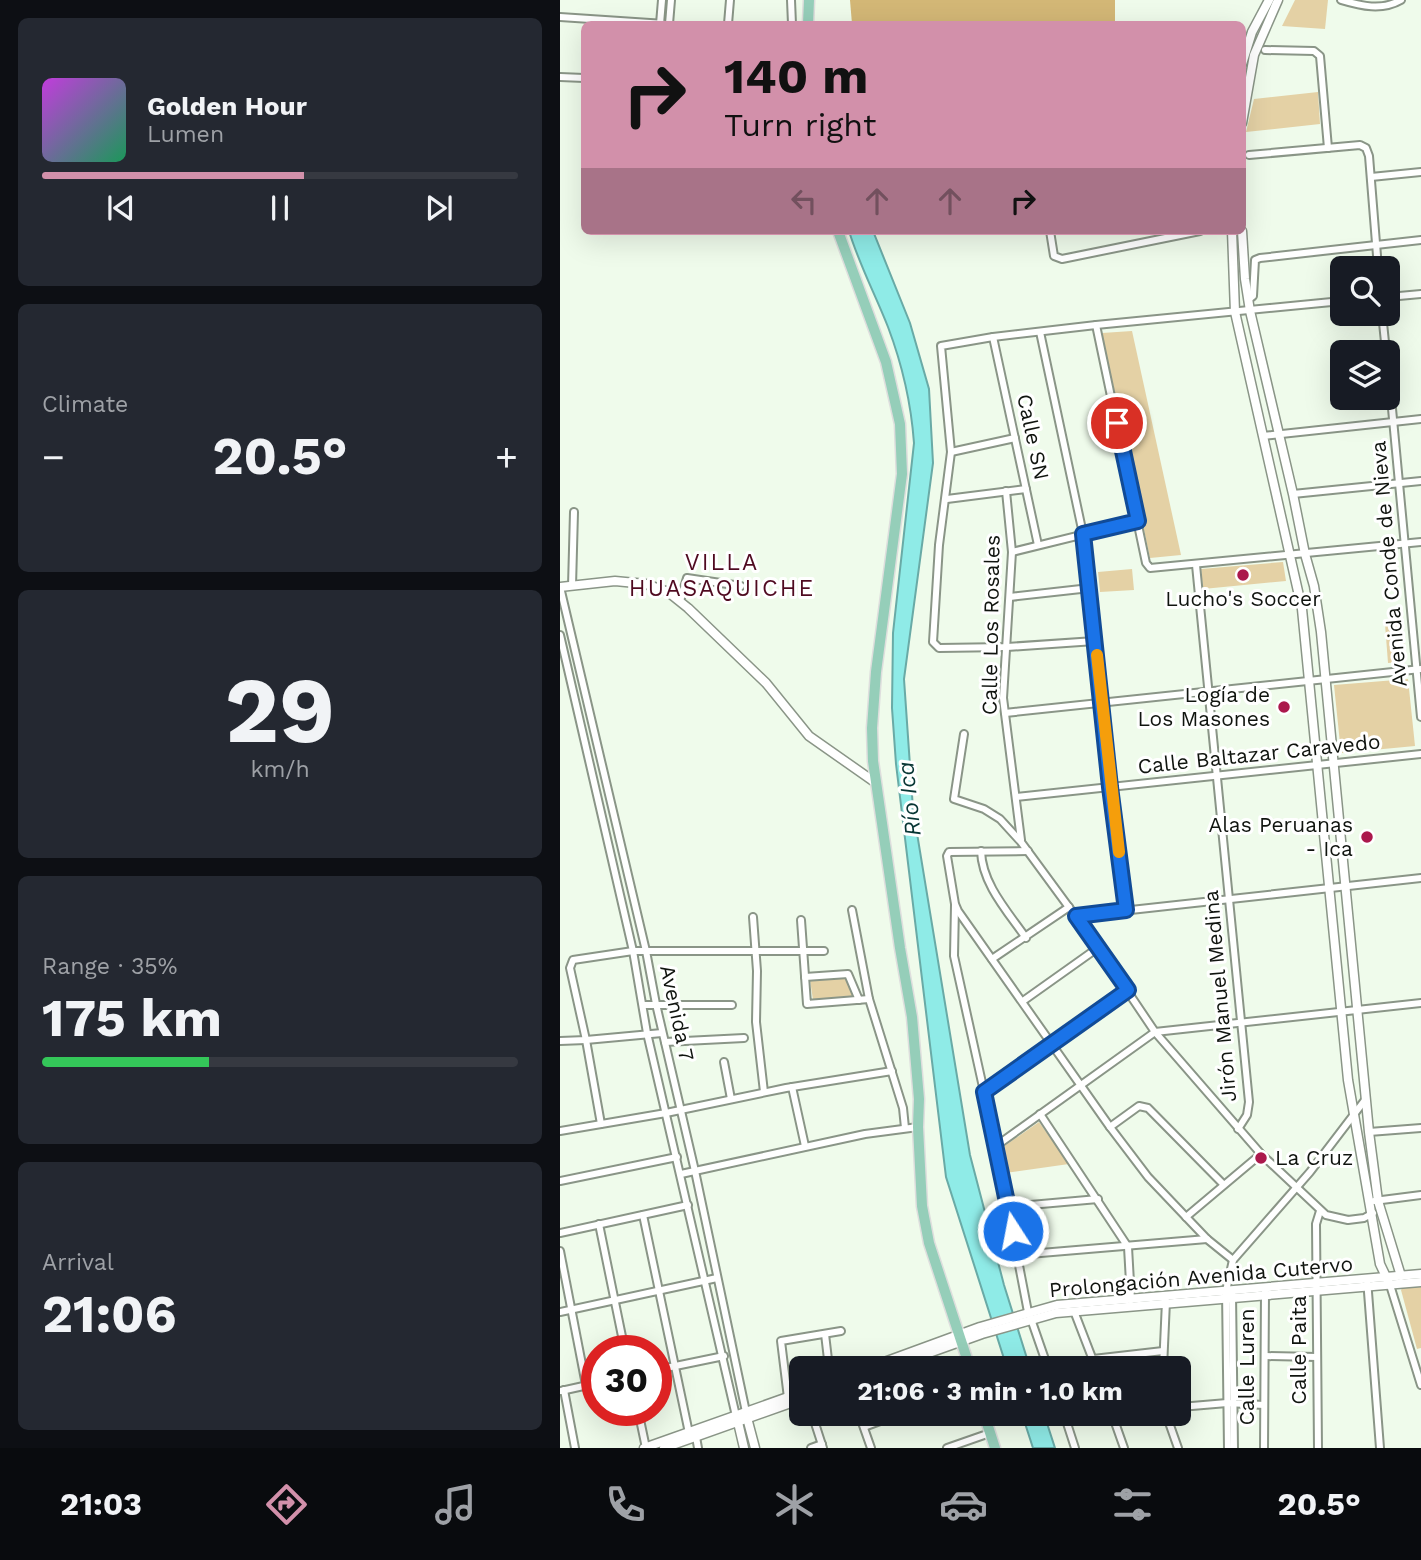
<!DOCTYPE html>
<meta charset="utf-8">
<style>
:root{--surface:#171b24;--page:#242831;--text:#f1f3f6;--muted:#9ea1a6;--line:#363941;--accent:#d290aa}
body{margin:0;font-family:"Work Sans",sans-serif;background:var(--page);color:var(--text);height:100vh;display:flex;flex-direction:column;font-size:26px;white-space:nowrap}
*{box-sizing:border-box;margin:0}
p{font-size:23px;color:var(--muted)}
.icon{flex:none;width:38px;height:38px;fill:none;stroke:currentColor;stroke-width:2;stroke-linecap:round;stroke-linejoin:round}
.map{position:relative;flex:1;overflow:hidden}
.panel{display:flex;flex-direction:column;gap:18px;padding:18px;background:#0d0f14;width:560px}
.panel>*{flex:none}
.banner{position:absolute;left:21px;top:21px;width:665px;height:214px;border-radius:10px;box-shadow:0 7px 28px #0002;background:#d290aa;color:#111;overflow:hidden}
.buttons{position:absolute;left:770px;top:256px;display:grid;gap:14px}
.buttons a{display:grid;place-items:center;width:70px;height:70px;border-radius:10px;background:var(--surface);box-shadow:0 7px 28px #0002;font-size:35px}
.speed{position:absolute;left:21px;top:1335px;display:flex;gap:14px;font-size:35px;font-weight:700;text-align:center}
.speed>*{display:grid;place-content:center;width:91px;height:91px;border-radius:50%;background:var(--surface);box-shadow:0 7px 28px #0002;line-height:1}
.speed .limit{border:10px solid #d22;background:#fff;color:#111}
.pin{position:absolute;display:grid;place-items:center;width:60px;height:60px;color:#fff;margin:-30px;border:4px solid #fff;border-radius:50%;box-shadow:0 2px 7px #0007}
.me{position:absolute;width:77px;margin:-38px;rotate:349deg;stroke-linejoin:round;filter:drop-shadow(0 0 5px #0008)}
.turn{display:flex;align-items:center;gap:24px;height:147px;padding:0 28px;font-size:32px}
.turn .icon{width:91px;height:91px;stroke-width:2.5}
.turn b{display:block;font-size:49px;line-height:60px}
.lanes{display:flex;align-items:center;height:66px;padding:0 28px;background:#0003;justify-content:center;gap:35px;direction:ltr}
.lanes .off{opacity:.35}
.big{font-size:52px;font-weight:700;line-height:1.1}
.panel .tile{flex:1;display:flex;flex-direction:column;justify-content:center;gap:10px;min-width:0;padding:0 24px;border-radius:10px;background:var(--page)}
.panel .dial{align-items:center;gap:0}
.dial b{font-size:91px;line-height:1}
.song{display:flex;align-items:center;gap:21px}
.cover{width:84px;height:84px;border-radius:10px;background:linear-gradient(135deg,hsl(290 70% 55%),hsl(150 70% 35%))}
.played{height:7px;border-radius:4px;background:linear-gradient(90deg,var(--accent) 55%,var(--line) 55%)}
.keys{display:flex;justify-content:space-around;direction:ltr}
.heat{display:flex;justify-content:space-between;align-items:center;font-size:38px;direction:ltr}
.charge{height:10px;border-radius:5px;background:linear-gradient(90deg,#34c759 35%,var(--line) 0)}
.trip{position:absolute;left:229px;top:1356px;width:402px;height:70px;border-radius:10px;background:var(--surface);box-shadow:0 7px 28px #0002;font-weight:700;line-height:70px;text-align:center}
.dock{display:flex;height:112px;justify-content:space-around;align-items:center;background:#090b0e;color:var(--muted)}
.dock .icon{width:49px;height:49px}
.dock .current{color:var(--accent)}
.dock b{font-size:32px;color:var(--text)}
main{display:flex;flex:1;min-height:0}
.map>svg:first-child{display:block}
</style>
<main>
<section class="panel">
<div class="tile">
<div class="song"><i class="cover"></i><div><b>Golden Hour</b><p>Lumen</p></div></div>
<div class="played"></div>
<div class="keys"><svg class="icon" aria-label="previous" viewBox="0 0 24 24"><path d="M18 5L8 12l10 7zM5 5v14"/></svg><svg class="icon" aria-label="pause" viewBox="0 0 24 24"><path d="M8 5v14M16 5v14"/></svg><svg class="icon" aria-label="next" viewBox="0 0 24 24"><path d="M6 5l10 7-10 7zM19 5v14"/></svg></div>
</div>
<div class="tile"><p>Climate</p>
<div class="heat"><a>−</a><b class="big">20.5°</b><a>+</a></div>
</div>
<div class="tile dial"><b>29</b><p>km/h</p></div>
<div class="tile"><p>Range · 35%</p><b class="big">175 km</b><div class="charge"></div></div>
<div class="tile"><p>Arrival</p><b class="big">21:06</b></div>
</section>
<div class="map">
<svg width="861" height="1448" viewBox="0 0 861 1448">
<rect width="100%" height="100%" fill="#effbeb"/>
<!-- green -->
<g fill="#e4d1a5">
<polygon points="735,0 768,0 765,29 722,26"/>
<polygon points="758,92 760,124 686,132 694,99"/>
<polygon points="572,331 621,555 590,558 542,333"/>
<polygon points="723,562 726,581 643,589 641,569"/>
<polygon points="572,569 574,590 540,592 538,572"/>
<polygon points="842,622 846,659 844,662 828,663 825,624"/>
<polygon points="848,679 855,746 781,753 774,685"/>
<polygon points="286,978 294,998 253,1000 250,980"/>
<polygon points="479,1122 509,1164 445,1173 440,1149"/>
<polygon points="861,1282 861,1348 857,1349 841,1290 845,1284"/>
<polygon points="599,1356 600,1368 541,1368 540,1365 541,1362"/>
</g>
<!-- forest -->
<polygon fill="#d3b776" points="290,0 555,0 555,24 292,24"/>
<!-- water -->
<g fill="#8febe7" stroke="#69aaa6" stroke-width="2">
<path d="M 289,231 L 313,231 L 350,323 L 369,389 L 373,463 L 344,679 L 353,809 L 410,1155 L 444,1285 L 470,1368 L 447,1368 L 386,1177 L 336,764 L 332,708 L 333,633 L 354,443 C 351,402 342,364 328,327 C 315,294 299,264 289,231 Z"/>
<polygon points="462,1414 484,1414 495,1448 473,1448"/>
</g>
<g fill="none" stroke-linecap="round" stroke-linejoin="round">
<!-- minor casing -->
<g stroke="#8a9587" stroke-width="10">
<g id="minor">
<polyline points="231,0 232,24"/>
<path d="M 781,0 C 801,6 822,11 841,0"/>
<polyline points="0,17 105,24"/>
<polyline points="100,24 102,0"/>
<polyline points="109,24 111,0"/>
<polyline points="168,24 170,0"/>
<polyline points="705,50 754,51 760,56 768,148"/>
<polyline points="0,77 24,78"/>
<polyline points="689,155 800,145 806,148 809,156 818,268"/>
<polyline points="811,177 861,172"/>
<polyline points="490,231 494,256 502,259 640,231"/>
<polyline points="828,297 861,294"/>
<polyline points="688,300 693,296 695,260 700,258 861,240"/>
<polyline points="822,313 826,352"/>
<polyline points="536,325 586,563 590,568 861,542"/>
<polyline points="480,332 523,534 550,787 566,910"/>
<polyline points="433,337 478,545"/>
<polyline points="828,366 861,717"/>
<polyline points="703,436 861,419"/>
<polyline points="391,452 455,438"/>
<polyline points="446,491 452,552 443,698 461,840"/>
<polyline points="733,494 861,481"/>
<polyline points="387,499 466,489"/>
<polyline points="452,552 578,521"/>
<polyline points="636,565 689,1102 687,1115 678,1129"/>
<polyline points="12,586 14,512"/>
<polyline points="0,587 86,951 96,1004 135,1171 186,1412"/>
<polyline points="450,597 530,588"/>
<polyline points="120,601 127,578 181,586"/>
<polyline points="0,635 73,951 87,1033 176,1416"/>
<polyline points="535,641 447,647 379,648 373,642 379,545 391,452 381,346 433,337 536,325 782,301"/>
<polyline points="445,713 861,669"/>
<polyline points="404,734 394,799 424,809 440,819 461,842 533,940 595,1032 701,1154 766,1215 788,1220 804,1218 813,1213"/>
<polyline points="456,797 861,754"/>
<path d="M 421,851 C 422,884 448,912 466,938"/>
<polyline points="468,851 389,852 387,856 395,904 398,911 550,1127 588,1177 647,1239 673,1260"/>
<polyline points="395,905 394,956 436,1146 468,1312"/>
<polyline points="292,910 309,999 343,1108 345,1128"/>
<polyline points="516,916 861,878"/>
<polyline points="193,917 197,971 196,1022 204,1092"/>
<polyline points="241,920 247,1004 309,999"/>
<polyline points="432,959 509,907"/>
<polyline points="245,977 288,974 299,1000"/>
<polyline points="463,1001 539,947"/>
<polyline points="83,1005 172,1005"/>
<polyline points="0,1041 26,1040 10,968 13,960 73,951 264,951"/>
<polyline points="105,1042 184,1038"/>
<polyline points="164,1062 171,1099"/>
<polyline points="232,1087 245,1146"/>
<polyline points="424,1092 567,990"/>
<polyline points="480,1114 568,1247 571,1300"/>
<polyline points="41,1124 26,1040 102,1033"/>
<polyline points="550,1127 579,1106 588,1108 663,1184"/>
<polyline points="0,1131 106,1113 226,1088 332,1071"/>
<polyline points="809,1132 861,1128"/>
<polyline points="436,1146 595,1032 861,1003"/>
<polyline points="121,1174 305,1134 358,1127"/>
<polyline points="0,1181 117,1157"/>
<polyline points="814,1201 861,1195"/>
<polyline points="448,1207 538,1199"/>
<polyline points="83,1215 129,1433"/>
<polyline points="626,1217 701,1154"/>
<polyline points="39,1224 65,1351"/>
<polyline points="0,1233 128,1205"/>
<polyline points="0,1251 26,1385"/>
<polyline points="457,1255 647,1239"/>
<polyline points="807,1279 820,1448"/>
<polyline points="830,1285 861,1385"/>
<polyline points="672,1294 674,1448"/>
<polyline points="514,1311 536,1368"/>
<polyline points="0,1312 157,1278"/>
<polyline points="471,1319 488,1368"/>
<polyline points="265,1334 269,1368"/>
<polyline points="705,1356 757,1357"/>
<polyline points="533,1359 603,1351"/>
<polyline points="603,1368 606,1301"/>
<polyline points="96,1370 164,1356"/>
<polyline points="4,1390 15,1448"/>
<polyline points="1,1391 37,1383"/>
<polyline points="228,1398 221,1341 281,1331"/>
<polyline points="620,1407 667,1403 704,1405"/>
<polyline points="78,1410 86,1448"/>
<polyline points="252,1414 263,1448"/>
<polyline points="299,1414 311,1448"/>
<polyline points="504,1414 515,1448"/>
<polyline points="552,1414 564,1448"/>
<polyline points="606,1414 618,1448"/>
<polyline points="304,1427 339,1414"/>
<polyline points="136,1437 138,1448"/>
<polyline points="251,1448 262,1444"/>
<polyline points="387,1448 430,1433"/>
<polyline points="668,1448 666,1291 673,1260 750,1172 805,1100"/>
<polyline points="704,1448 705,1292"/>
<polyline points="758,1448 756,1224 760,1211"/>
</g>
</g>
<!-- tertiary casing -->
<g stroke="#8a9587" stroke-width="11">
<g id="tertiary">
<polyline points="682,64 692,32 709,0"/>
<polyline points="682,123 694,55 718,0"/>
<polyline points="672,231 675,312 742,609 788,1080 820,1264 830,1285"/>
<polyline points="682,231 685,279 690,311 733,494 745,554 754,586 761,632 809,1132 818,1201 841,1276"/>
<polyline points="0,587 55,581 86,584 108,592 128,608 206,683 249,736 316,783"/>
<polyline points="308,1368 420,1327 497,1305 861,1274"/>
<polyline points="327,1368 422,1334 496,1313 861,1282"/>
<polyline points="186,1414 195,1448"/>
<polyline points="177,1418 184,1448"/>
<polyline points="84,1448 242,1392"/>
<polyline points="104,1448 242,1399"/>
</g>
</g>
<!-- primary casing -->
<g stroke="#dededd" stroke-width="13">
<g id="primary">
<polyline points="248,24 249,0"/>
<polyline points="278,231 326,362 340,424 342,474 316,672 312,728 313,761 340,948 352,1017 359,1099 358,1127 362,1206 369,1243 410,1368"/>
<polyline points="424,1414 435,1448"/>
</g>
</g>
<!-- minor -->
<use href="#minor" stroke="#fff" stroke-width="6"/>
<!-- tertiary -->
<use href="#tertiary" stroke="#fff" stroke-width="8"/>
<!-- primary -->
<use href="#primary" stroke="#95ceb9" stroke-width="10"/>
</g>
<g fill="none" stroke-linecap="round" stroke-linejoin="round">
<!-- route casing -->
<g stroke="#114b97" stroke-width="18">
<polyline id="route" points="453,1231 424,1092 568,990 516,916 566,910 550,787 523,534 578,521 557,423"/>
</g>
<!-- route -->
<use href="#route" stroke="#1a73e8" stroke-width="12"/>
<!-- slow -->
<polyline stroke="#f59e0b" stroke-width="12" points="537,655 559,852"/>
</g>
<!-- markers -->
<g fill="#ab184c" stroke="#fff" stroke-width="2.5">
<circle cx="683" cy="575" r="7"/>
<circle cx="724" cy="707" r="7"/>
<circle cx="807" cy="837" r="7"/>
<circle cx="701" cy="1158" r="7"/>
</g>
<g text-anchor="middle" stroke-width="6" stroke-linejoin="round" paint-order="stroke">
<!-- street labels -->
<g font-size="21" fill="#10140f" stroke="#fff">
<text transform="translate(473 437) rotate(78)" y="7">Calle SN</text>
<text transform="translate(829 564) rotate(-95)" y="7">Avenida Conde de Nieva</text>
<text transform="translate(431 625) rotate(-89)" y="7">Calle Los Rosales</text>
<text transform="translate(699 754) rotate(-6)" y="7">Calle Baltazar Caravedo</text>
<text transform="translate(660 996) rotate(-95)" y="7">Jirón Manuel Medina</text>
<text transform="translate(117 1013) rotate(78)" y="7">Avenida 7</text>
<text transform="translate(641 1277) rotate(-5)" y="7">Prolongación Avenida Cutervo</text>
<text transform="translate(739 1350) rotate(-90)" y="7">Calle Paita</text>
<text transform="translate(687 1367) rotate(-90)" y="7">Calle Luren</text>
</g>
<!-- poi labels -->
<g font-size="21" fill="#10140f" stroke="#fff" text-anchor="end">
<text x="683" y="606" text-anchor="middle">Lucho's Soccer</text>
<text x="710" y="702">Logía de<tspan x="710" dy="24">Los Masones</tspan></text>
<text x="793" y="832">Alas Peruanas<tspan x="793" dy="24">- Ica</tspan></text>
<text x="715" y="1165" text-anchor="start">La Cruz</text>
</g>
<!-- neighbourhood labels -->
<g font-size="23" letter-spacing="2" fill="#4f0a20" stroke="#fff">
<text x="162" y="570">VILLA<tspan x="162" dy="26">HUASAQUICHE</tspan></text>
</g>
<!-- water labels -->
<g font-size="23" font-style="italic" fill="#073634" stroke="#fff">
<text transform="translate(349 799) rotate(-96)" y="8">Río Ica</text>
</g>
</g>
</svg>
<div class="buttons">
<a><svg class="icon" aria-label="search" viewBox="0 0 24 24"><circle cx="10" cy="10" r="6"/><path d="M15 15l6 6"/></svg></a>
<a><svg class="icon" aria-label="layers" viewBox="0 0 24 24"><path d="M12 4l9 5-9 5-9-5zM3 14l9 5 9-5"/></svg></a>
</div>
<div class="speed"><div class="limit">30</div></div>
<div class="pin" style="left:557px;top:423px;background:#d93025"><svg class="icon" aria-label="arrive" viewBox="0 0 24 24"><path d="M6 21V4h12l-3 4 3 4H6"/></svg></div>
<svg class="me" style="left:453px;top:1231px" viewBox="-20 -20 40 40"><circle r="17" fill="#1a73e8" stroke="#fff" stroke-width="3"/><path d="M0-11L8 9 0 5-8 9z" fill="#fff"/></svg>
<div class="trip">21:06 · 3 min · 1.0 km</div>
<div class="banner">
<div class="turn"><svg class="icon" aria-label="right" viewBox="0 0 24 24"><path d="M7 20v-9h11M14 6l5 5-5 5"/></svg><div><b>140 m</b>Turn right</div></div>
<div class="lanes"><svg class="icon off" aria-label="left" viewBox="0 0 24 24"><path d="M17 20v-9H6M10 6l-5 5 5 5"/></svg><svg class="icon off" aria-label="ahead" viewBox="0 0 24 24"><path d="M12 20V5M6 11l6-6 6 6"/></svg><svg class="icon off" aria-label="ahead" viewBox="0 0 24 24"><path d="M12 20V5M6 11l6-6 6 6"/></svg><svg class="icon" aria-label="right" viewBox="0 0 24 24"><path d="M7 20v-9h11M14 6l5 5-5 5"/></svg></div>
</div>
</div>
</main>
<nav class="dock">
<b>21:03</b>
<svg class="icon current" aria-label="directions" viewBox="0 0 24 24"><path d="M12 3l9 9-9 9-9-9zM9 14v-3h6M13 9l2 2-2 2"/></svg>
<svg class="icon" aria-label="music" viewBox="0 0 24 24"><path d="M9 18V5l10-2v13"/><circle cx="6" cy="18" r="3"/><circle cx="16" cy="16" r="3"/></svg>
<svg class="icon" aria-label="phone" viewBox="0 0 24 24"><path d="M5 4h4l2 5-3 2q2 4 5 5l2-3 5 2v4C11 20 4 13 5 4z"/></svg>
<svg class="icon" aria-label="climate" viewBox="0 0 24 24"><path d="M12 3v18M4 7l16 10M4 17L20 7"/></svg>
<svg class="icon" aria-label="car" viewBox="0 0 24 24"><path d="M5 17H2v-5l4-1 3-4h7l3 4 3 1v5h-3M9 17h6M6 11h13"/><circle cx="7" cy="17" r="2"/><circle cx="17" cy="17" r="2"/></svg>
<svg class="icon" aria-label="filters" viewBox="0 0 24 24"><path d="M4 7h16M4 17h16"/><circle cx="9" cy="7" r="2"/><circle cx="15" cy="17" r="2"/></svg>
<b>20.5°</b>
</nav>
